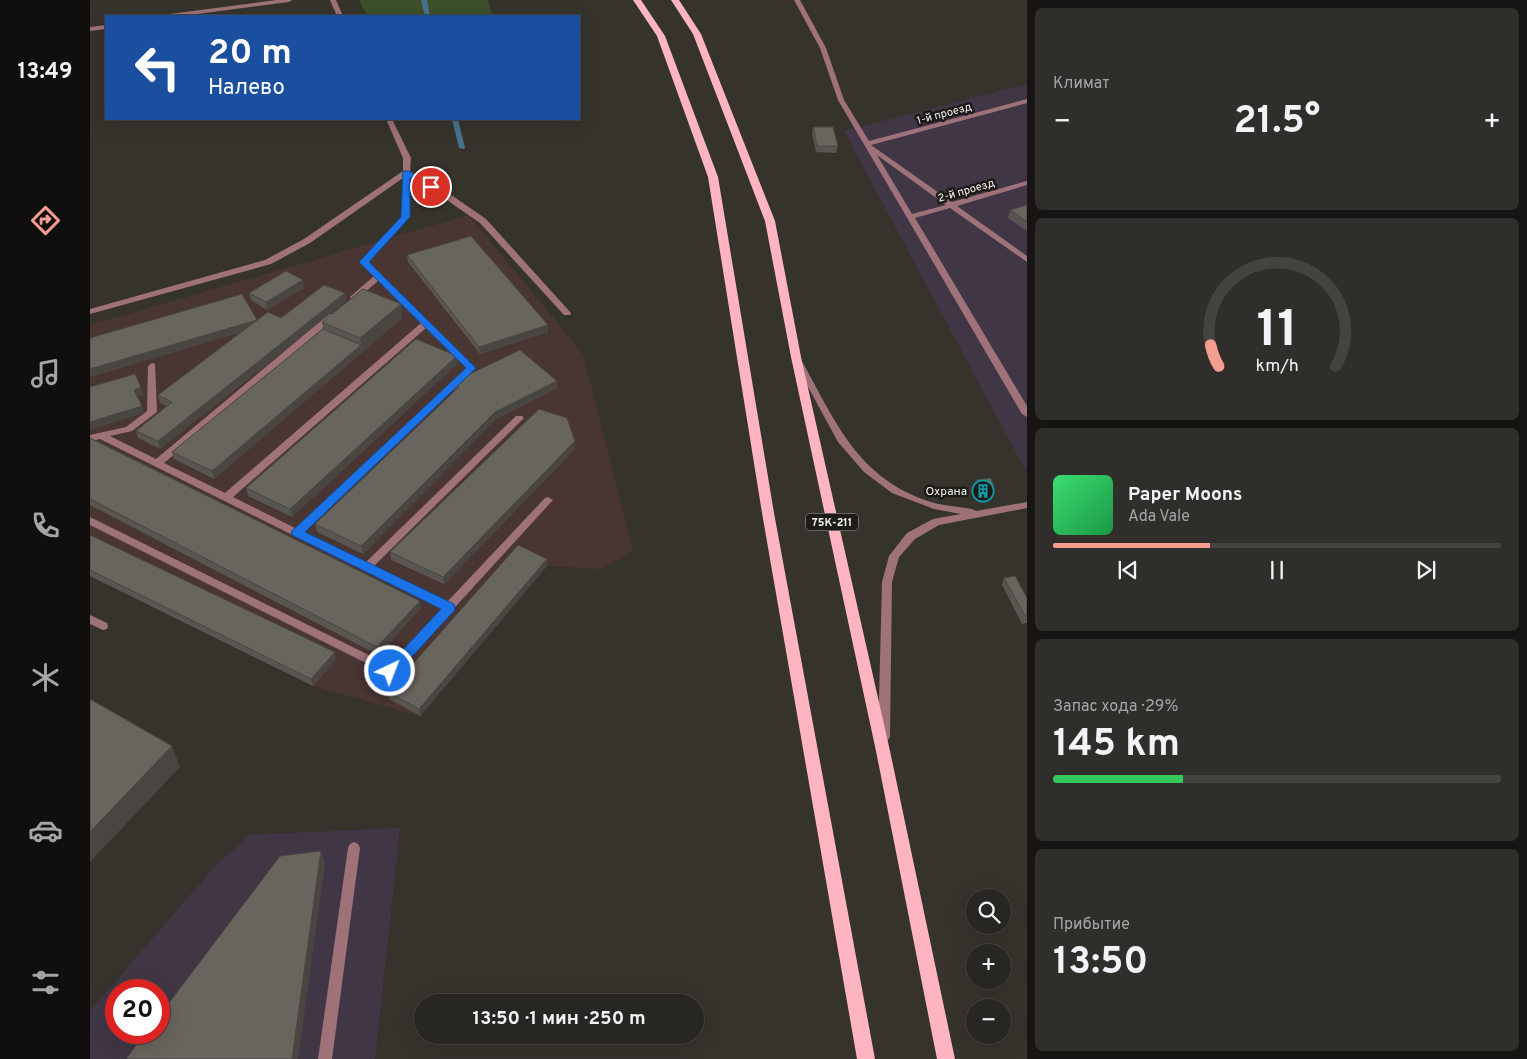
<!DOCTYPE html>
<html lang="ru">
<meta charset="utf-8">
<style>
:root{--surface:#282622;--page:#302e2a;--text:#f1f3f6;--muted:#a5a5a5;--line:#444340;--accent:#f59d8e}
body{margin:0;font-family:Overpass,sans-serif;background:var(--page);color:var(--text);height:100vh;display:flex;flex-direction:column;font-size:19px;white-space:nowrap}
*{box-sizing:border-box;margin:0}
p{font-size:16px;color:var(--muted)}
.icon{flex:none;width:28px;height:28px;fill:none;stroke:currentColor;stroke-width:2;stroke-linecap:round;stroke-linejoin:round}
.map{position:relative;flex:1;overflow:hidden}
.drawer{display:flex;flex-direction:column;gap:8px;padding:8px;background:#161513;width:500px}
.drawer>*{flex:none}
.banner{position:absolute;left:15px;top:15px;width:475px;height:105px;border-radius:0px;box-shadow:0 5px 20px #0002,0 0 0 1px var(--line);background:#1a4fa0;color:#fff;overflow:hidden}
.controls{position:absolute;left:876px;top:889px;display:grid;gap:10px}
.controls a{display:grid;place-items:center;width:45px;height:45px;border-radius:50%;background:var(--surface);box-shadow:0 5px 20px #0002,0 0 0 1px var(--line);font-size:25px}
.speed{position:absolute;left:15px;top:979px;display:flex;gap:10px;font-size:25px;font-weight:700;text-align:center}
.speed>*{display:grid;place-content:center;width:65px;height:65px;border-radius:50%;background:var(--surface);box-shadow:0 5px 20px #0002,0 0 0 1px var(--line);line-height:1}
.speed .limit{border:8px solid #d22;background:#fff;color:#111}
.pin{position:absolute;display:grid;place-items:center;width:42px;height:42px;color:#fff;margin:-21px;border:2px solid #fff;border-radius:50%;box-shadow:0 1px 5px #0007}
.me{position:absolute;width:55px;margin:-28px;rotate:43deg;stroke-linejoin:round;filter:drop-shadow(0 0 4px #0008)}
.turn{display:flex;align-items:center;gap:18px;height:105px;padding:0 20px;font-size:22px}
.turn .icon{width:65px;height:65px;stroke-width:2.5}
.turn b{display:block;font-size:35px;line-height:42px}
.big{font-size:38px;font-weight:700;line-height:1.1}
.drawer .widget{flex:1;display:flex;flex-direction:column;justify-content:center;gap:8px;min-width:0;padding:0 18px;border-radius:8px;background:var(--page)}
.drawer .dial{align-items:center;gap:0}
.dial svg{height:130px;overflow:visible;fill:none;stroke:var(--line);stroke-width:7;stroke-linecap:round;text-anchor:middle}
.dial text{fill:var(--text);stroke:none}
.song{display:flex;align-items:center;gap:15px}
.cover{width:60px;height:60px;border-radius:8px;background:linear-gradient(135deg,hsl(140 70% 55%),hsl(140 70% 35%))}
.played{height:5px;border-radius:2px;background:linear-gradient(90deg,var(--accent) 35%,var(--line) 35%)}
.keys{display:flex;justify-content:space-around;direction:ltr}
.heat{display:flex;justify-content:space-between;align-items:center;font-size:28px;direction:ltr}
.charge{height:8px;border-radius:4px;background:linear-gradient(90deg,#34c759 29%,var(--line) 0)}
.trip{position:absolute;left:324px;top:994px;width:290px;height:50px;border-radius:25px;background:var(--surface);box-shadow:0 5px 20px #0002,0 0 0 1px var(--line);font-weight:700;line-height:50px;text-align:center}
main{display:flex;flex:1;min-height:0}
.tab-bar{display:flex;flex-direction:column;width:90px;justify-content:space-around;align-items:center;background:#100f0e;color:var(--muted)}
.tab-bar .icon{width:35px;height:35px}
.tab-bar .active{color:var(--accent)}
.tab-bar b{font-size:22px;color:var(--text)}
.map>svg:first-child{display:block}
</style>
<main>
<nav class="tab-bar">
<b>13:49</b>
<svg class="icon active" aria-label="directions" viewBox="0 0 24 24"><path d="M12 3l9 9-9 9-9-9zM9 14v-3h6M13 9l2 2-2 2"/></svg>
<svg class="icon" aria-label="music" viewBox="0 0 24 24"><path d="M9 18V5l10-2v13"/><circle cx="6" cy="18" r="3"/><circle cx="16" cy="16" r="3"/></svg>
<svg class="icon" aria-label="phone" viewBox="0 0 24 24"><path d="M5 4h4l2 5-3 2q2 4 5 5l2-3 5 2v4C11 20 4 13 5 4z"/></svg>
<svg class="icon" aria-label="climate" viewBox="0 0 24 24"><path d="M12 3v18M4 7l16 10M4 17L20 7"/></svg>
<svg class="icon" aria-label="car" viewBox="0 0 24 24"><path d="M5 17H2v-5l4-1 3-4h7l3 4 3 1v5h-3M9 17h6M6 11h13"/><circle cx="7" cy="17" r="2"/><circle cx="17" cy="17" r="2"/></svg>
<svg class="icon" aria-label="filters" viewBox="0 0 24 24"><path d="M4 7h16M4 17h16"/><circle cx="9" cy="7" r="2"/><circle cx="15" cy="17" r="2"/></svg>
</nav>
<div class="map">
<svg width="937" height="1059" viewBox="0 0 937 1059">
<rect width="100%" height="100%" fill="#36332d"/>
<!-- commercial -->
<g fill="#403646" fill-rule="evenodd">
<polygon points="937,84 937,473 754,131"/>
<path d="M 310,828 L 285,1059 L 0,1059 L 0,1011 L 126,865 L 160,835 ZM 26,990 L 69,990 L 69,1032 L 26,1032 Z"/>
</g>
<!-- industrial -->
<polygon fill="#493532" points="379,215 493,354 543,550 512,569 457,566 330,716 223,686 0,576 0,325"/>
<!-- green -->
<polygon fill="#3c502a" points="269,0 398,0 402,16 277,16"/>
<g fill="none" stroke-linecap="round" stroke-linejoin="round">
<!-- stream -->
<g fill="#47728f" fill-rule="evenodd">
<polygon points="331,0 337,0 340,16 335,16"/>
<polygon points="362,119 368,119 375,148 374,149 369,148"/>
</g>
<!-- service -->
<g fill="#9e7278" fill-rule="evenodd">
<polygon points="186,0 202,0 199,2 92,16 77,16 80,14"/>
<polygon points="240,0 246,0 253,16 247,16"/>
<path d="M 704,0 L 710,0 L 736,48 L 754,100 L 779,141 L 937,99 L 937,103 L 781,145 L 862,202 L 937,181 L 937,185 L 867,206 L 937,256 L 937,262 L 860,208 L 825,218 L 937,406 L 937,417 L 932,414 L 748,100 L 730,48 ZM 787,155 L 856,205 L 822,214 Z"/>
<polygon points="16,25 16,29 0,31 0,27"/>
<path d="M 296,119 L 302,119 L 321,158 L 320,171 L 357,192 L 396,219 L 481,313 L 480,315 L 474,315 L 390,223 L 351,196 L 320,177 L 319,217 L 278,262 L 385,368 L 214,532 L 276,562 L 426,416 L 432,416 L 434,418 L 432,420 L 284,566 L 357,602 L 455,498 L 458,497 L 463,500 L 304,674 L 300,675 L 0,525 L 0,517 L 299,665 L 351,609 L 10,439 L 0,441 L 0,435 L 36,427 L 57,411 L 58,366 L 62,363 L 65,364 L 67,412 L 42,431 L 20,436 L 66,459 L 239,314 L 245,314 L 245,318 L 74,463 L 135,493 L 331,323 L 288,281 L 267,299 L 261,299 L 260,297 L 284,276 L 270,262 L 311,217 L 313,178 L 220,243 L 181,264 L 0,314 L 0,309 L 175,260 L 214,239 L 313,171 L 313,158 ZM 336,328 L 376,368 L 205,528 L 143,497 Z"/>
<path d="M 709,360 L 713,363 C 748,427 771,483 848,504 C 859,506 871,507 882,509 L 886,511 L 937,502 L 937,508 L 849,525 L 825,539 L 809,557 L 802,582 L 800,737 L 798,740 L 794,742 L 790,740 L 788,737 L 792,582 L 799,556 L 817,533 L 843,519 L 871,514 L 844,509 L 802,493 L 774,472 L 748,442 L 705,363 Z"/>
<polygon points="0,615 17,623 18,626 17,629 13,630 0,624"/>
<polygon points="264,842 268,844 270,848 242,1059 228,1059 258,848 260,844"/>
</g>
<!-- primary -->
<g fill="#ffb5bf" fill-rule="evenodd">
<polygon points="543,0 551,0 575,36 628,177 684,513 785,1059 767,1059 672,513 618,177 567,36"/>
<polygon points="581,0 589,0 611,34 685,221 711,357 800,751 865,1059 847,1059 786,751 701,357 675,221 603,34"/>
</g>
</g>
<!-- wall -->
<g fill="#595651">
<polygon points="723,127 748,146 746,153 726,152 722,133"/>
<polygon points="937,205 937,231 918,218 920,210"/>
<polygon points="317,255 458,325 458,332 390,354 318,262"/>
<polygon points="214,288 177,310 161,300 159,293"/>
<polygon points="255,293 256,301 70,449 48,438 46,431 77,406 70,403 68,395 151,332 0,377 0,338 191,318"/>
<polygon points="311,304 312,318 124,479 84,459 82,452 233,329 232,322"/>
<polygon points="368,363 202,517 158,496 156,488"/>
<polygon points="363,382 467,388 406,419 273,554 227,532 225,524 365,391 364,390"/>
<polygon points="0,438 331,608 288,655 0,505"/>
<polygon points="485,449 354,584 301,560 300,552"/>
<polygon points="886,480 904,487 902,494 887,495 884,487"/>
<polygon points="0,535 246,659 223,686 0,576"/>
<polygon points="457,566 330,716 299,699 298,692"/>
<polygon points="914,578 937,598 937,623 932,624 912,585"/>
</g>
<!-- shaded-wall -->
<g fill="#494642">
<polygon points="213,280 214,288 177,310 176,302"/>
<polygon points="255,293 256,301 70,449 68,441"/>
<polygon points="311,304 312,318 272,352 270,338"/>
<polygon points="167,320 169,327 0,377 0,369"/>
<polygon points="458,325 458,332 390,354 389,347"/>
<polygon points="271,345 272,352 124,479 122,471"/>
<polygon points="367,356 368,363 202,517 200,509"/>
<polygon points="467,381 467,388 406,419 273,554 271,546 405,412"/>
<polygon points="51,387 54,395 46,397 44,390"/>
<polygon points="52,406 54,413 0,430 0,422"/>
<polygon points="485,441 485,449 354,584 353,577"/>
<polygon points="457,559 457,566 330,716 329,709"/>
<polygon points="330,601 331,608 288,655 287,647"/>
<polygon points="245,652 246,659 223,686 221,679"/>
<polygon points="82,746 90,767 0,862 0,832"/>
<polygon points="231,851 235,864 208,1059 202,1059"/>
</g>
<!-- building -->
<g fill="#68645e" stroke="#494642">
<polygon points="723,127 743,127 748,146 727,146"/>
<polygon points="937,205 937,222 920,210"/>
<polygon points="381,236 458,325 389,347 317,255"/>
<polygon points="196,271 213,280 176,302 159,293"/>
<polygon points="234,285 255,293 68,441 46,431 82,402 68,395 178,312 191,318"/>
<polygon points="273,289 311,304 270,338 232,322"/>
<polygon points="152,294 167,320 0,369 0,338"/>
<polygon points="233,329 271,345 122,471 82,452"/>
<polygon points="326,339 367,356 200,509 156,488"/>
<polygon points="430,350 467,381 405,412 271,546 225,524 369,387 363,382"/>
<polygon points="45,374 51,387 44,390 52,406 0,422 0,387"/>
<polygon points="449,409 477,418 485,441 353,577 300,552"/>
<polygon points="0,438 330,601 287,647 0,499"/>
<polygon points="901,478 904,487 890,488 886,480"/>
<polygon points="0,535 245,652 221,679 0,570"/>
<polygon points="428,545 457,559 329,709 298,692"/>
<polygon points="925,576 937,598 937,616 935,616 914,578"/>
<polygon points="0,699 82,746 0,832"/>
<polygon points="231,851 202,1059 36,1059 56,1032 69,1032 69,1016 190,856"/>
</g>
<!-- route -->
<polygon fill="#1a73e8" stroke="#114b97" points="313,171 319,171 345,187 338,188 320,178 320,217 279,262 386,368 215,532 364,604 365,608 364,611 305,675 296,675 294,671 296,668 351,609 202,535 201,532 376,368 269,262 311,217"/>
<!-- icons -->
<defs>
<g id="building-ring" transform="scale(1.125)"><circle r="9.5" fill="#1c1b18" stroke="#0f9aa8" stroke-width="1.5"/><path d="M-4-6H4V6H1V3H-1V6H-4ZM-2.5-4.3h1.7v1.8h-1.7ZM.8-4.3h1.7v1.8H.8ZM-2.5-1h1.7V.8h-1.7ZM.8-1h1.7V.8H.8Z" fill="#0f9aa8"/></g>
</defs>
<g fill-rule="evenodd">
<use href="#building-ring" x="893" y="491"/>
</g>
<g text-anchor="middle" stroke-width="5" stroke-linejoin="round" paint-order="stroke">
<!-- far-street labels -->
<g font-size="11" fill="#f4f2ef" stroke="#1c1b18">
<text transform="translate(854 113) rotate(-15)" y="4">1-й проезд</text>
<text transform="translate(876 190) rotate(-16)" y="4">2-й проезд</text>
</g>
<!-- shield labels -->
<rect fill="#1c1b18" stroke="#b3b2ae" stroke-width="1" x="716" y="513.5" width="52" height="17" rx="4"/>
<g font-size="11" font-weight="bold" fill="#f4f2ef">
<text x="742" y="526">75К-211</text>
</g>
<!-- poi labels -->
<g font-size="12" fill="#f4f2ef" stroke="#1c1b18" text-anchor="end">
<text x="877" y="495">Охрана</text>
</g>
</g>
</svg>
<div class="controls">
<a><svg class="icon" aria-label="search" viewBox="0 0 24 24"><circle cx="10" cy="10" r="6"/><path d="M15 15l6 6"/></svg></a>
<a>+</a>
<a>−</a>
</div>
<div class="speed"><div class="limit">20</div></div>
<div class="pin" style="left:341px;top:187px;background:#d93025"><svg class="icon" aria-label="arrive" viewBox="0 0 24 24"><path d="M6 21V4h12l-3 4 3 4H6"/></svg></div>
<svg class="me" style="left:300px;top:671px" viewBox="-20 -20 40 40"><circle r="17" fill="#1a73e8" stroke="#fff" stroke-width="3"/><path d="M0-11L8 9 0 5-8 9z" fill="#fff"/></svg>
<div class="trip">13:50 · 1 мин · 250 m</div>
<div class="banner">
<div class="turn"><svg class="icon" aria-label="left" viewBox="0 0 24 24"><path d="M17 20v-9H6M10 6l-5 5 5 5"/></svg><div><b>20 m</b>Налево</div></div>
</div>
</div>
<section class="drawer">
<div class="widget"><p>Климат</p>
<div class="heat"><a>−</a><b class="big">21.5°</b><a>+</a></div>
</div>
<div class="widget dial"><svg viewBox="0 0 100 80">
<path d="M14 69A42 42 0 1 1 86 69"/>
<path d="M14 69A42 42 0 0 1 9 56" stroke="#f59d8e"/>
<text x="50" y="56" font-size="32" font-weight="700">11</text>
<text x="50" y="72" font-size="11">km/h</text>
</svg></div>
<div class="widget">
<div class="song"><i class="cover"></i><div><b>Paper Moons</b><p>Ada Vale</p></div></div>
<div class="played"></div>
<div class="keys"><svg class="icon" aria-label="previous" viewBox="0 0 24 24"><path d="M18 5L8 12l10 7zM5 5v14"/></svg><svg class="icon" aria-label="pause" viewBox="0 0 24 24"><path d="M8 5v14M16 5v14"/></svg><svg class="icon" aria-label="next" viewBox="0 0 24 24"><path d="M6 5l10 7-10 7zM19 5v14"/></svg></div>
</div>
<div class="widget"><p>Запас хода · 29%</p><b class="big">145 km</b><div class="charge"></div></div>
<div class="widget"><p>Прибытие</p><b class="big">13:50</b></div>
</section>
</main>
